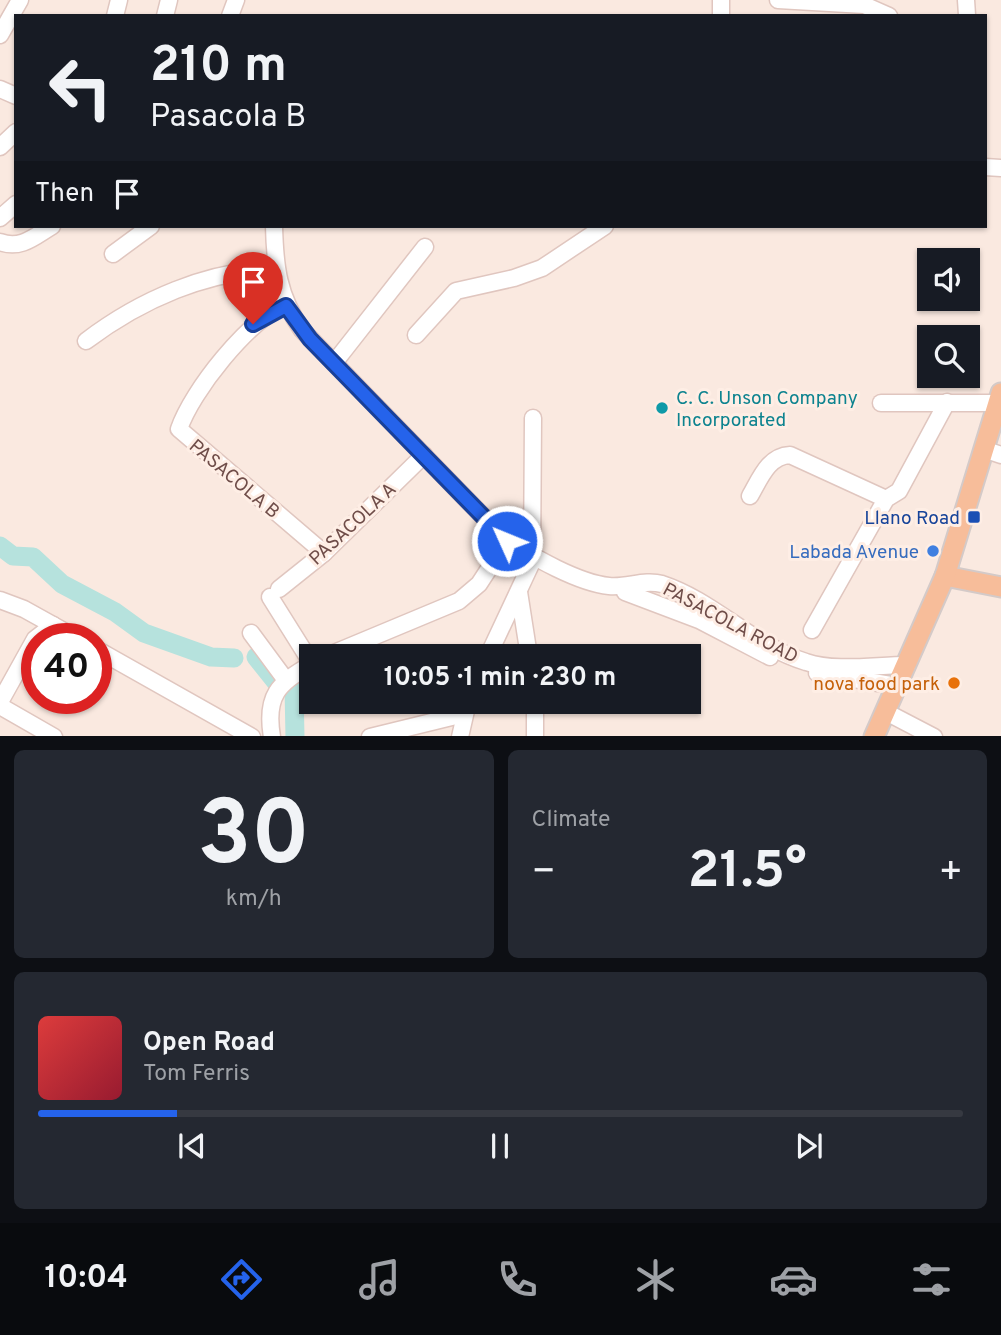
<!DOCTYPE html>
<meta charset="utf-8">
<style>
:root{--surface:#171b24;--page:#242831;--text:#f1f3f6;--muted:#9ea1a6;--line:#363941;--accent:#2563eb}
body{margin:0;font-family:Overpass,sans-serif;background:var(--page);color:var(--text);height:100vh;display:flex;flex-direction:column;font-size:26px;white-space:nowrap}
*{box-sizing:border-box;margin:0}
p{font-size:23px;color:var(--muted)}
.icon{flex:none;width:38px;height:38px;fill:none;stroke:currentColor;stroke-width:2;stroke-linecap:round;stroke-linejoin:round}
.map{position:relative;height:736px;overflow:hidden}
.side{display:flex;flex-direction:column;gap:14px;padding:14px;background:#0d0f14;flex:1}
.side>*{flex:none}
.top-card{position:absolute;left:14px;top:14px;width:973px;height:214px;border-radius:0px;box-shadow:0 2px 5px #0004;background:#171b24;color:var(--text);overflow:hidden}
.controls{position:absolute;left:917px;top:248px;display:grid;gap:14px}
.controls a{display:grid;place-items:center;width:63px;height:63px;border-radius:0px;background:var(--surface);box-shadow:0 2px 5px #0004;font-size:35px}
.speed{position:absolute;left:21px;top:623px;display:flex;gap:14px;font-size:35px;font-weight:700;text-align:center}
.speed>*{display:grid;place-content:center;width:91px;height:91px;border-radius:50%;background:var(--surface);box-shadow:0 2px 5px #0004;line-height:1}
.speed .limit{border:10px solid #d22;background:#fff;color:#111}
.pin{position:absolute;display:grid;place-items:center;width:60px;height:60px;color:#fff;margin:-72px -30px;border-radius:50% 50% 50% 0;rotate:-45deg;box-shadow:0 0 7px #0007}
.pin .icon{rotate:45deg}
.me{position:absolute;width:77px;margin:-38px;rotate:314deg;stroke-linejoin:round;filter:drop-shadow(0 0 5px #0008)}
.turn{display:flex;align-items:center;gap:24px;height:147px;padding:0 21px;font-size:32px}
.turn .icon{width:91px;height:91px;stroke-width:2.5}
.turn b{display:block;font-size:49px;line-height:60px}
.then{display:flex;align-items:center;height:66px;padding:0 21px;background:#0003;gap:14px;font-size:26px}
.big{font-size:52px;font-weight:700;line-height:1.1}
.side .tile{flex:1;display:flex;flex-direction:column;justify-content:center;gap:10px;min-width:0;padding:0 24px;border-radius:10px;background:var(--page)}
.side .dial{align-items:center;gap:0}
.dial b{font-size:91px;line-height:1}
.song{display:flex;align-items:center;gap:21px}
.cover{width:84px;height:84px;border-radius:10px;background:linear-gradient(135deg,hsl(0 70% 55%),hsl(350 70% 35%))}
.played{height:7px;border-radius:4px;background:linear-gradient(90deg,var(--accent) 15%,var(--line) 15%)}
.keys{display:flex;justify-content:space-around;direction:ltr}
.heat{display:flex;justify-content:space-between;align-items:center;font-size:38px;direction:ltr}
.side .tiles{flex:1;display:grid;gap:14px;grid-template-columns:1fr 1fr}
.tile:last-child{grid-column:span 2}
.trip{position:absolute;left:299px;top:644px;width:402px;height:70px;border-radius:0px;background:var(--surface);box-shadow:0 2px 5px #0004;font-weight:700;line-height:70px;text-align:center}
.menu{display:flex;height:112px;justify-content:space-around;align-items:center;background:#090b0e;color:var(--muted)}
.menu .icon{width:49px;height:49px}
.menu .on{color:var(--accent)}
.menu b{font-size:32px;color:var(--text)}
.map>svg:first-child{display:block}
</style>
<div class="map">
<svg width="1001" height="737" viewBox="0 0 1001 737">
<rect width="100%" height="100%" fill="#fae9e0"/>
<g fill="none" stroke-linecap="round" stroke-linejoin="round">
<!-- river -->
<g stroke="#b6e2dd" stroke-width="19">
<polyline points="0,546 13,556 33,557 62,584 115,612 144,633 211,657 234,658"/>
<polyline points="256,657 276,682"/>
<polyline points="286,682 294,688 295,737"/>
</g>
<!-- minor casing -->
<g stroke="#e0c6bf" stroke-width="19">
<g id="minor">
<polyline points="721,0 721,16"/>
<polyline points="778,0 864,5 889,16"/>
<polyline points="966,0 967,15"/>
<polyline points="115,16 119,0"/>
<polyline points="165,16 169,0"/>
<polyline points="230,16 236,0"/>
<polyline points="0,35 20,0"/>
<polyline points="0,89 16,96"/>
<polyline points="0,147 16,132"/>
<polyline points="985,167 1001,168"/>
<polyline points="0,218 16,204"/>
<path d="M 274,226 C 275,266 278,296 302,330 L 507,541 C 534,557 578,583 609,586 C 627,588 644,579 662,584 C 714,601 753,646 806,662 C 836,672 875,665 907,665"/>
<path d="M 0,242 C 21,250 35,236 52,226"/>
<polyline points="113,254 151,226"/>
<path d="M 286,305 C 248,320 192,391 179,429 L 324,553"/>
<polyline points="416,335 456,291 514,278 542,268 605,226"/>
<path d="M 86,341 C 140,300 208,270 276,269"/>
<polyline points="334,363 425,247"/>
<polyline points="881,403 999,403"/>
<polyline points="986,450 1001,455"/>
<path d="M 750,496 C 760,479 768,456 790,455 L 886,499"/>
<polyline points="279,589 324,553 424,455"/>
<polyline points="519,592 529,656"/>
<polyline points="625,592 699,620 770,657"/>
<polyline points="270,597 312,664"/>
<polyline points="0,600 24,609 78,639"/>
<polyline points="812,630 886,499 899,491 947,402"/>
<polyline points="251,633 285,679"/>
<polyline points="96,649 252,737"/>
<polyline points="327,656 459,601 479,584 507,541"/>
<polyline points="488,656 532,562 533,418"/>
<polyline points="817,673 897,686"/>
<polyline points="0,702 35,639 53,625"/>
<polyline points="0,706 54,737"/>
<polyline points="886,712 934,737"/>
<path d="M 272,737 C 265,696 278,683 312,664"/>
<polyline points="370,737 464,714"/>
<polyline points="460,737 468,702"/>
<polyline points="535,737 535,702"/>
</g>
</g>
<!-- major casing -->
<g stroke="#d4cac8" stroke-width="23">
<g id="major">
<polyline points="945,576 1001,587"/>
<polyline points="874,737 945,576 1001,393"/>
</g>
</g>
<!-- minor -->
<use href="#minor" stroke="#fff" stroke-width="16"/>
<!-- major -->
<use href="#major" stroke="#f7bd9a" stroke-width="19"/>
</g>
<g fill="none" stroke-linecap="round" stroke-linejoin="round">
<!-- route casing -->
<g stroke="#184099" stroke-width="18">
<polyline id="route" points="253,324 286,306 310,339 507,541"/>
</g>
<!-- route -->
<use href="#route" stroke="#2563eb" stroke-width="12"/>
</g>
<!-- markers -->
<circle fill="#0f9aa8" stroke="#feeee5" stroke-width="2.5" cx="662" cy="408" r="7"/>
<rect fill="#1a4fb4" stroke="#feeee5" stroke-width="2.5" x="967" y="510" width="14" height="14" rx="3.5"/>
<circle fill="#3f7fe0" stroke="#feeee5" stroke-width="2.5" cx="933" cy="551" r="7"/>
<circle fill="#e8710a" stroke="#feeee5" stroke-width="2.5" cx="954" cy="683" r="7"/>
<g text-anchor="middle" stroke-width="6" stroke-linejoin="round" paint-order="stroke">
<!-- culture labels -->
<g font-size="19" fill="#0d838f" stroke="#feeee5" text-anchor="start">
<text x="676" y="404">C. C. Unson Company<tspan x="676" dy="22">Incorporated</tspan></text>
</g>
<!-- street labels -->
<g font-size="19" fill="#6f4d49" stroke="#feeee5">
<text transform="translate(235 478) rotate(40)" y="7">PASACOLA B</text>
<text transform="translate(352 523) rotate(-43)" y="7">PASACOLA A</text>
<text transform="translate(731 622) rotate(28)" y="7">PASACOLA ROAD</text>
</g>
<!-- transit labels -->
<g font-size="19" fill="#164399" stroke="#feeee5" text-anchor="end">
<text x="960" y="524">Llano Road</text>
</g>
<!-- shop labels -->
<g font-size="19" fill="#366cbe" stroke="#feeee5" text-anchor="end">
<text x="919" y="558">Labada Avenue</text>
</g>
<!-- food labels -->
<g font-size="19" fill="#c56008" stroke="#feeee5" text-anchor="end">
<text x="940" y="690">nova food park</text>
</g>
</g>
</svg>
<div class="controls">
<a><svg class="icon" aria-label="sound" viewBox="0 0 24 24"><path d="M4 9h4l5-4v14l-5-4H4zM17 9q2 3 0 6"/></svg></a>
<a><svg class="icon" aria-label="search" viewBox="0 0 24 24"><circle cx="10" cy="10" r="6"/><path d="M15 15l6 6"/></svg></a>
</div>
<div class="speed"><div class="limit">40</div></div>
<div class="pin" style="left:253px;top:324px;background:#d93025"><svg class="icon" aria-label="arrive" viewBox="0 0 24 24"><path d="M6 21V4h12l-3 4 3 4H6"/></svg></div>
<svg class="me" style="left:507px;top:541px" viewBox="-20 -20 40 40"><circle r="17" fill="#2563eb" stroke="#fff" stroke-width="3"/><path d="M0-11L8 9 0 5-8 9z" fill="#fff"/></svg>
<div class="trip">10:05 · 1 min · 230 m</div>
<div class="top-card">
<div class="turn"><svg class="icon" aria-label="left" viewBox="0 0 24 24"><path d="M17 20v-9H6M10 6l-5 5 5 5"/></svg><div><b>210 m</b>Pasacola B</div></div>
<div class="then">Then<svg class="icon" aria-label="arrive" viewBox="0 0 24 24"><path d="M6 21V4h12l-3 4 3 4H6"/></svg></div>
</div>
</div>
<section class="side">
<div class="tiles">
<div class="tile dial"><b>30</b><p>km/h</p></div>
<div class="tile"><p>Climate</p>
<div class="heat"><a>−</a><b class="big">21.5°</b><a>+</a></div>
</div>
<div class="tile">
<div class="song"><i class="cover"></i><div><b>Open Road</b><p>Tom Ferris</p></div></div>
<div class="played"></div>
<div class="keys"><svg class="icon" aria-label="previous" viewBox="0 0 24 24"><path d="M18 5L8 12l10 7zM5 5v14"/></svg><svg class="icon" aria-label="pause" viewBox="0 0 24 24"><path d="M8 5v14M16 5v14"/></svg><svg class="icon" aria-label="next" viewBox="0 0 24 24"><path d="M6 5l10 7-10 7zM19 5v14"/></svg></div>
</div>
</div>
</section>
<nav class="menu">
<b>10:04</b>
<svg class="icon on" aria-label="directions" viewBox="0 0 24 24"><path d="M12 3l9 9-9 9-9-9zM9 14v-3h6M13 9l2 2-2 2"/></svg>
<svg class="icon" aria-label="music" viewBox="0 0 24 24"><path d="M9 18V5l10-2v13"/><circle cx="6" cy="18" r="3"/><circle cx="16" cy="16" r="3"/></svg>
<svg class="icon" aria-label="phone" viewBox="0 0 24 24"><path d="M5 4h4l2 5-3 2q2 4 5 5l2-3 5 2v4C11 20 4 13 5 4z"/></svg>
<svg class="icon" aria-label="climate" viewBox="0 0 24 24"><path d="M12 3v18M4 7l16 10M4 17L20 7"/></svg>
<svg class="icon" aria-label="car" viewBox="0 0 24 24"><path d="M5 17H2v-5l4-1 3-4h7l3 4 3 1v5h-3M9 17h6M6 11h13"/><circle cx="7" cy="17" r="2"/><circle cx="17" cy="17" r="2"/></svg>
<svg class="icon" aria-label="filters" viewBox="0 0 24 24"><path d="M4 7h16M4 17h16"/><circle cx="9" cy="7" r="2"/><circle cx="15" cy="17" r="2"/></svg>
</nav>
